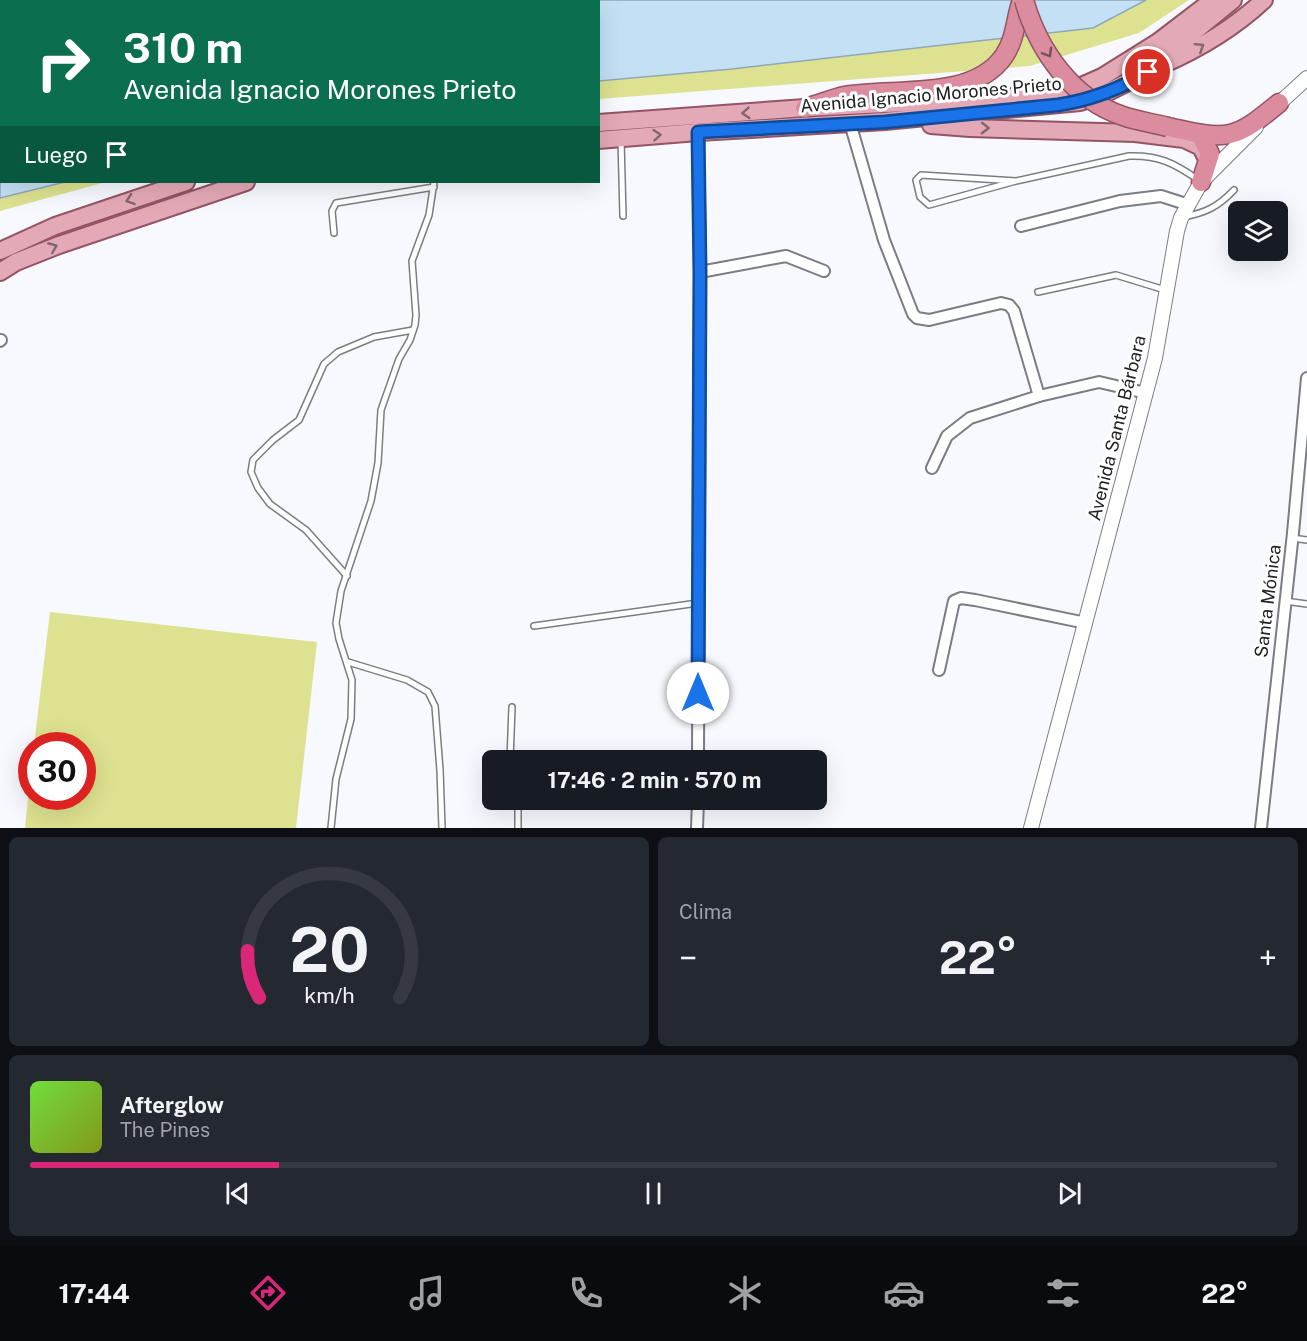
<!DOCTYPE html>
<html lang="es">
<meta charset="utf-8">
<style>
:root{--surface:#171b24;--page:#242831;--text:#f1f3f6;--muted:#9ea1a6;--line:#363941;--accent:#db2777}
body{margin:0;font-family:"Public Sans",sans-serif;background:var(--page);color:var(--text);height:100vh;display:flex;flex-direction:column;font-size:22px;white-space:nowrap}
*{box-sizing:border-box;margin:0}
p{font-size:20px;color:var(--muted)}
.icon{flex:none;width:33px;height:33px;fill:none;stroke:currentColor;stroke-width:2;stroke-linecap:round;stroke-linejoin:round}
.map{position:relative;height:828px;overflow:hidden}
.sheet{display:flex;flex-direction:column;gap:9px;padding:9px;background:#0d0f14;flex:1}
.sheet>*{flex:none}
.banner{position:absolute;left:0px;top:0px;width:600px;height:183px;box-shadow:0 6px 24px #0002;background:#0b6e4f;color:#fff;overflow:hidden}
.controls{position:absolute;left:1228px;top:201px;display:grid;gap:12px}
.controls a{display:grid;place-items:center;width:60px;height:60px;border-radius:9px;background:var(--surface);box-shadow:0 6px 24px #0002;font-size:30px}
.speed{position:absolute;left:18px;top:732px;display:flex;gap:12px;font-size:30px;font-weight:700;text-align:center}
.speed>*{display:grid;place-content:center;width:78px;height:78px;border-radius:50%;background:var(--surface);box-shadow:0 6px 24px #0002;line-height:1}
.speed .limit{border:9px solid #d22;background:#fff;color:#111}
.pin{position:absolute;display:grid;place-items:center;width:51px;height:51px;color:#fff;margin:-26px;border:3px solid #fff;border-radius:50%;box-shadow:0 2px 6px #0007}
.me{position:absolute;width:66px;margin:-33px;rotate:0deg;stroke-linejoin:round;filter:drop-shadow(0 0 4px #0008)}
.turn{display:flex;align-items:center;gap:21px;height:126px;padding:0 24px;font-size:27px}
.turn .icon{width:78px;height:78px;stroke-width:2.5}
.turn b{display:block;font-size:42px;line-height:51px}
.then{display:flex;align-items:center;height:57px;padding:0 24px;background:#0003;gap:12px;font-size:22px}
.big{font-size:45px;font-weight:700;line-height:1.1}
.sheet .widget{flex:1;display:flex;flex-direction:column;justify-content:center;gap:9px;min-width:0;padding:0 21px;border-radius:9px;background:var(--page)}
.sheet .dial{align-items:center;gap:0}
.dial svg{height:156px;overflow:visible;fill:none;stroke:var(--line);stroke-width:7;stroke-linecap:round;text-anchor:middle}
.dial text{fill:var(--text);stroke:none}
.song{display:flex;align-items:center;gap:18px}
.cover{width:72px;height:72px;border-radius:9px;background:linear-gradient(135deg,hsl(100 70% 55%),hsl(70 70% 35%))}
.played{height:6px;border-radius:3px;background:linear-gradient(90deg,var(--accent) 20%,var(--line) 20%)}
.keys{display:flex;justify-content:space-around;direction:ltr}
.heat{display:flex;justify-content:space-between;align-items:center;font-size:33px;direction:ltr}
.sheet .tiles{flex:1;display:grid;gap:9px;grid-template-columns:1fr 1fr}
.widget:last-child{grid-column:span 2}
.trip{position:absolute;left:482px;top:750px;width:345px;height:60px;border-radius:9px;background:var(--surface);box-shadow:0 6px 24px #0002;font-weight:700;line-height:60px;text-align:center}
.tab-bar{display:flex;height:96px;justify-content:space-around;align-items:center;background:#090b0e;color:var(--muted)}
.tab-bar .icon{width:42px;height:42px}
.tab-bar .selected{color:var(--accent)}
.tab-bar b{font-size:27px;color:var(--text)}
.map>svg:first-child{display:block}
</style>
<div class="map">
<svg width="1307" height="828" viewBox="0 0 1307 828">
<rect width="100%" height="100%" fill="#f8f9fe"/>
<!-- green -->
<g fill="#dde290">
<polygon points="0,0 1189,0 1139,33 1030,66 599,99 598,2 2,2 2,182 106,182 0,211"/>
<polygon points="50,612 317,642 296,828 25,828 31,768 32,796 82,796 82,746 34,745"/>
</g>
<!-- water -->
<g fill="#c3e0f5" stroke="#92a7b7" stroke-width="1.5">
<polygon points="164,0 1146,0 1093,28 732,69 599,81 598,2 160,2"/>
<polygon points="0,58 1,58 2,182 65,182 0,198"/>
</g>
<g fill="none" stroke-linecap="round" stroke-linejoin="round">
<!-- service casing -->
<g stroke="#7b7d84" stroke-width="8">
<g id="service">
<polyline points="621,140 623,216"/>
<path d="M 1016,181 L 921,175 L 916,180 L 920,197 L 929,205 L 1016,181 L 1129,156 C 1158,155 1174,163 1197,179"/>
<path d="M 1183,217 C 1205,213 1218,207 1234,190"/>
<polyline points="334,233 332,211 336,203 434,187"/>
<polyline points="1038,292 1116,275 1165,290"/>
<polyline points="1292,538 1307,540"/>
<polyline points="347,576 306,530 270,504 258,488 251,472 253,460 273,440 299,420 324,364 338,352 374,337 413,330"/>
<polyline points="1285,601 1307,604"/>
<polyline points="534,626 698,603"/>
<polyline points="348,662 407,680 428,692 435,706 440,770 442,828"/>
<polyline points="510,760 512,707"/>
<polyline points="331,828 336,779 351,719 352,680 339,639 336,623 341,591 371,501 378,463 381,410 399,359 410,340 415,325 416,315 412,261 429,215 434,182"/>
<polyline points="518,828 518,800"/>
</g>
</g>
<!-- minor casing -->
<g stroke="#7b7d84" stroke-width="14">
<g id="minor">
<polyline points="850,123 884,240 913,314 917,318 929,320 1001,303 1009,305 1014,311 1039,396"/>
<polyline points="698,132 700,272 698,760"/>
<polyline points="1021,226 1120,201 1161,196 1189,205"/>
<polyline points="700,272 786,256 824,271"/>
<polyline points="0,341 1,340"/>
<polyline points="932,468 947,436 970,418 1039,396 1099,382 1146,393"/>
<polyline points="939,670 954,601 961,598 975,600 1086,623"/>
<polyline points="697,828 698,800"/>
<polyline points="1261,828 1293,533 1307,378"/>
</g>
</g>
<!-- tertiary casing -->
<g stroke="#7b7d84" stroke-width="16">
<g id="tertiary">
<polyline points="1273,109 1307,78"/>
<polyline points="1031,828 1155,358 1177,231 1181,218 1201,182 1256,127"/>
</g>
</g>
<!-- primary casing -->
<g stroke="#945463" stroke-width="20">
<g id="primary">
<path d="M 1162,65 C 1199,49 1234,28 1264,0"/>
<polyline points="598,123 805,108 1005,98 1077,88 1102,77 1158,42 1213,0"/>
<polyline points="931,125 970,128 1135,133 1184,139 1201,147 1207,159"/>
<polyline points="598,140 698,132 885,121 1080,102 1104,94 1148,72 1174,48 1233,0"/>
<polyline points="0,251 55,226 186,182"/>
<polyline points="0,272 16,262 59,245 246,182"/>
</g>
</g>
<!-- trunk casing -->
<g stroke="#945463" stroke-width="21">
<g id="trunk">
<path d="M 805,108 C 818,105 831,99 844,96 C 893,87 972,102 1004,56 C 1016,38 1015,20 1022,0"/>
<path d="M 1168,127 C 1187,131 1211,138 1230,134 C 1248,130 1265,114 1279,103"/>
<polyline points="1200,134 1210,154 1201,182"/>
</g>
</g>
<!-- service -->
<use href="#service" stroke="#fff" stroke-width="5"/>
<!-- minor -->
<use href="#minor" stroke="#fff" stroke-width="10"/>
<!-- tertiary -->
<use href="#tertiary" stroke="#fff" stroke-width="14"/>
<!-- primary -->
<use href="#primary" stroke="#e4a9b6" stroke-width="16"/>
<!-- trunk -->
<use href="#trunk" stroke="#db8c9e" stroke-width="18"/>
<!-- trunk-bridge casing -->
<g stroke="#945463" stroke-width="21" stroke-linecap="butt">
<path id="trunk-bridge" d="M 1024,0 C 1038,50 1072,99 1123,116 C 1137,121 1153,123 1168,127"/>
</g>
<!-- trunk-bridge -->
<use href="#trunk-bridge" stroke="#db8c9e" stroke-width="18"/>
</g>
<!-- one-way arrows -->
<defs><path id="oneway-chevron" d="M-2-3.5L2.5 0L-2 3.5" fill="none" stroke-width="1.6" stroke-linecap="round" stroke-linejoin="round" transform="scale(1.5)"/></defs>
<g stroke="#82666e">
<use href="#oneway-chevron" transform="translate(1200 47) rotate(-32)"/>
<use href="#oneway-chevron" transform="translate(746 113) rotate(176)"/>
<use href="#oneway-chevron" transform="translate(985 128) rotate(1)"/>
<use href="#oneway-chevron" transform="translate(657 135) rotate(-5)"/>
<use href="#oneway-chevron" transform="translate(130 200) rotate(161)"/>
<use href="#oneway-chevron" transform="translate(53 247) rotate(-22)"/>
</g>
<use stroke="#75525b" href="#oneway-chevron" transform="translate(1048 53) rotate(60)"/>
<g fill="none" stroke-linecap="round" stroke-linejoin="round">
<!-- route casing -->
<g stroke="#114b97" stroke-width="15">
<path id="route" d="M 698,693 L 700,272 L 698,132 L 885,122 L 1058,105 C 1091,100 1120,89 1148,72"/>
</g>
<!-- route -->
<use href="#route" stroke="#1a73e8" stroke-width="10"/>
</g>
<g text-anchor="middle" stroke-width="6" stroke-linejoin="round" paint-order="stroke">
<!-- street labels -->
<g font-size="18" fill="#212225" stroke="#fff">
<text transform="translate(931 95) rotate(-5)" y="6">Avenida Ignacio Morones Prieto</text>
<text transform="translate(1117 428) rotate(-76)" y="6">Avenida Santa Bárbara</text>
<text transform="translate(1268 601) rotate(-83)" y="6">Santa Mónica</text>
</g>
</g>
</svg>
<div class="controls">
<a><svg class="icon" aria-label="layers" viewBox="0 0 24 24"><path d="M12 4l9 5-9 5-9-5zM3 14l9 5 9-5"/></svg></a>
</div>
<div class="speed"><div class="limit">30</div></div>
<div class="pin" style="left:1148px;top:72px;background:#d93025"><svg class="icon" aria-label="arrive" viewBox="0 0 24 24"><path d="M6 21V4h12l-3 4 3 4H6"/></svg></div>
<svg class="me" style="left:698px;top:693px" viewBox="-20 -20 40 40"><circle r="19" fill="#fff"/><path d="M0-13L10 11 0 6-10 11z" fill="#1a73e8"/></svg>
<div class="trip">17:46 · 2 min · 570 m</div>
<div class="banner">
<div class="turn"><svg class="icon" aria-label="right" viewBox="0 0 24 24"><path d="M7 20v-9h11M14 6l5 5-5 5"/></svg><div><b>310 m</b>Avenida Ignacio Morones Prieto</div></div>
<div class="then">Luego<svg class="icon" aria-label="arrive" viewBox="0 0 24 24"><path d="M6 21V4h12l-3 4 3 4H6"/></svg></div>
</div>
</div>
<section class="sheet">
<div class="tiles">
<div class="widget dial"><svg viewBox="0 0 100 80">
<path d="M14 69A42 42 0 1 1 86 69"/>
<path d="M14 69A42 42 0 0 1 8 45" stroke="#db2777"/>
<text x="50" y="56" font-size="32" font-weight="700">20</text>
<text x="50" y="72" font-size="11">km/h</text>
</svg></div>
<div class="widget"><p>Clima</p>
<div class="heat"><a>−</a><b class="big">22°</b><a>+</a></div>
</div>
<div class="widget">
<div class="song"><i class="cover"></i><div><b>Afterglow</b><p>The Pines</p></div></div>
<div class="played"></div>
<div class="keys"><svg class="icon" aria-label="previous" viewBox="0 0 24 24"><path d="M18 5L8 12l10 7zM5 5v14"/></svg><svg class="icon" aria-label="pause" viewBox="0 0 24 24"><path d="M8 5v14M16 5v14"/></svg><svg class="icon" aria-label="next" viewBox="0 0 24 24"><path d="M6 5l10 7-10 7zM19 5v14"/></svg></div>
</div>
</div>
</section>
<nav class="tab-bar">
<b>17:44</b>
<svg class="icon selected" aria-label="directions" viewBox="0 0 24 24"><path d="M12 3l9 9-9 9-9-9zM9 14v-3h6M13 9l2 2-2 2"/></svg>
<svg class="icon" aria-label="music" viewBox="0 0 24 24"><path d="M9 18V5l10-2v13"/><circle cx="6" cy="18" r="3"/><circle cx="16" cy="16" r="3"/></svg>
<svg class="icon" aria-label="phone" viewBox="0 0 24 24"><path d="M5 4h4l2 5-3 2q2 4 5 5l2-3 5 2v4C11 20 4 13 5 4z"/></svg>
<svg class="icon" aria-label="climate" viewBox="0 0 24 24"><path d="M12 3v18M4 7l16 10M4 17L20 7"/></svg>
<svg class="icon" aria-label="car" viewBox="0 0 24 24"><path d="M5 17H2v-5l4-1 3-4h7l3 4 3 1v5h-3M9 17h6M6 11h13"/><circle cx="7" cy="17" r="2"/><circle cx="17" cy="17" r="2"/></svg>
<svg class="icon" aria-label="filters" viewBox="0 0 24 24"><path d="M4 7h16M4 17h16"/><circle cx="9" cy="7" r="2"/><circle cx="15" cy="17" r="2"/></svg>
<b>22°</b>
</nav>
